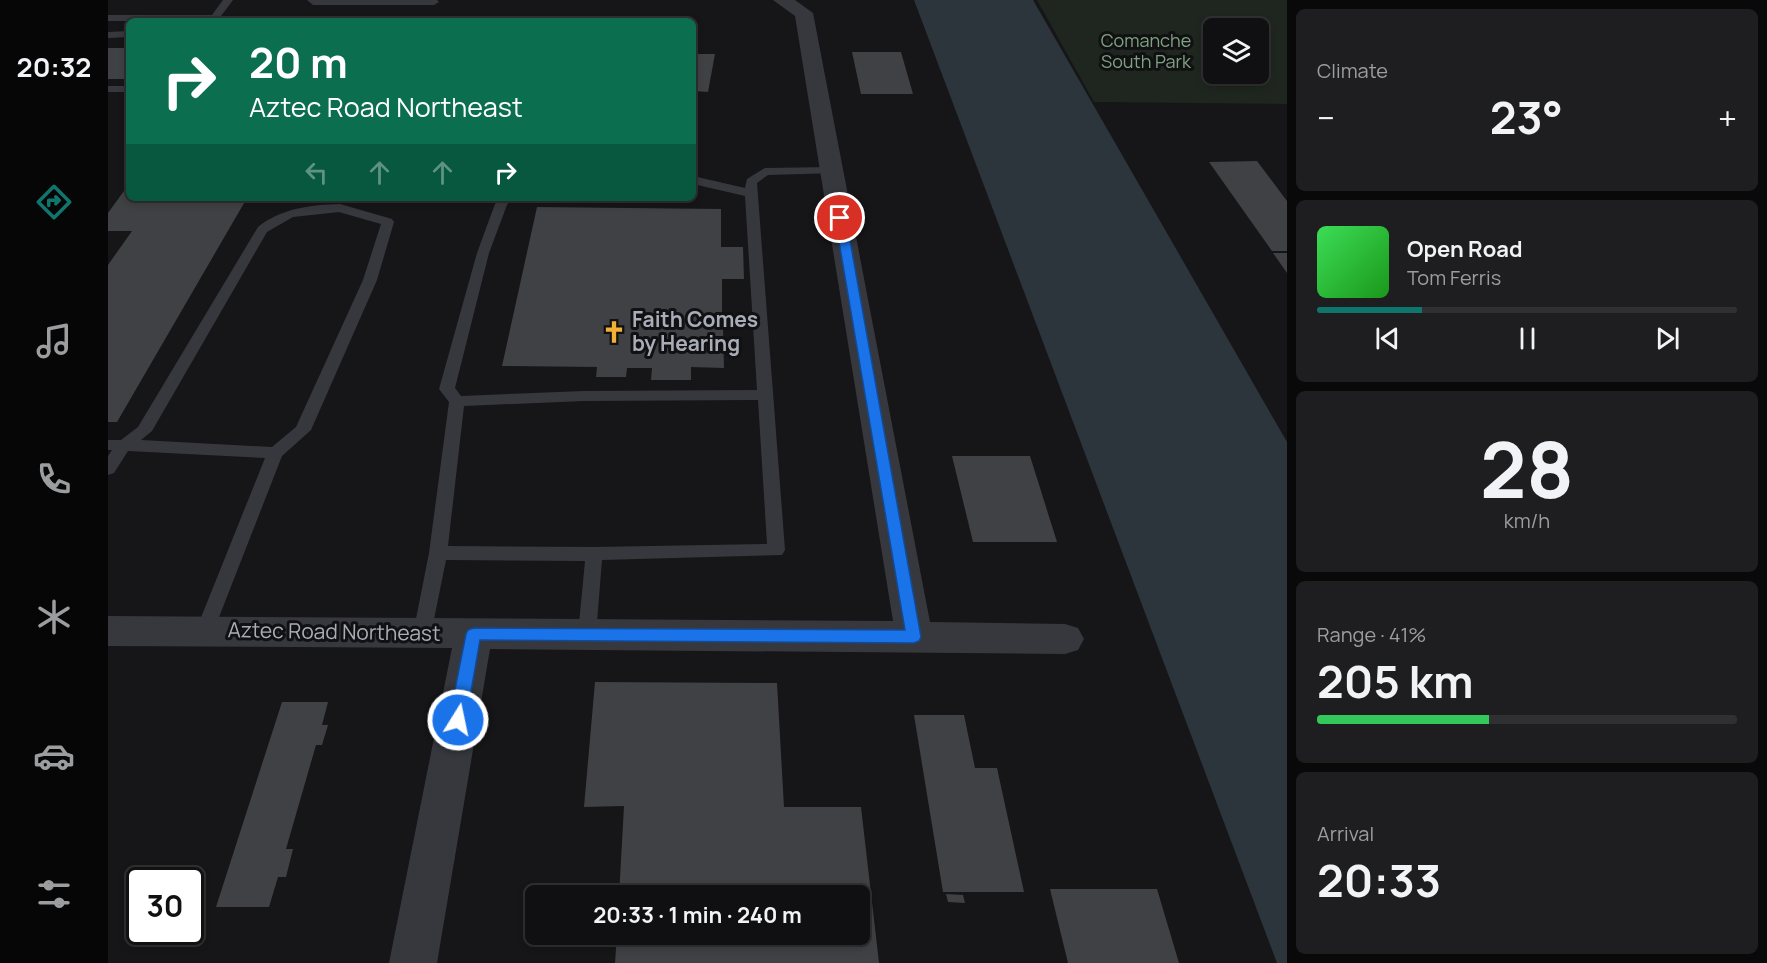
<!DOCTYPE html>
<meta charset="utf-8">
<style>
:root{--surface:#101012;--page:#1e1e20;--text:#f1f3f6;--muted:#9c9d9f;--line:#303032;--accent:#0f766e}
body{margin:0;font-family:Manrope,sans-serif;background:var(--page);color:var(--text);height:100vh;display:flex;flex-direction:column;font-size:22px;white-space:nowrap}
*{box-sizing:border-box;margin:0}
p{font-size:20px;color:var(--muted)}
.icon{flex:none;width:33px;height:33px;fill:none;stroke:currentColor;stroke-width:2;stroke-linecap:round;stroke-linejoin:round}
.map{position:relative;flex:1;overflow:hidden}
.drawer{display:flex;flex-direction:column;gap:9px;padding:9px;background:#09090a;width:480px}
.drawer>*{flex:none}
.hud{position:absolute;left:18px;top:18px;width:570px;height:183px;border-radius:9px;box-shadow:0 3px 9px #0003,0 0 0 2px var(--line);background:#0b6e4f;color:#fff;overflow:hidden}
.fabs{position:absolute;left:1095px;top:18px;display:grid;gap:12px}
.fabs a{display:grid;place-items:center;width:66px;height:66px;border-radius:9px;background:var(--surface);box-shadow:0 3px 9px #0003,0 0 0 2px var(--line);font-size:30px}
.speed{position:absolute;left:18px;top:867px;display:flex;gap:12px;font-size:30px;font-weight:700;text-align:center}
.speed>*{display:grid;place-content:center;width:78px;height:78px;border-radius:50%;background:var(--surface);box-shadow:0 3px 9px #0003,0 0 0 2px var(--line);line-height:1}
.speed .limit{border:3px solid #111;border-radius:9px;background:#fff;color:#111}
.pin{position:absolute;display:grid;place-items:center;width:51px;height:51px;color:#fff;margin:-26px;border:3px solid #fff;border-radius:50%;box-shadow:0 2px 6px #0007}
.me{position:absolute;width:66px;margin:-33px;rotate:10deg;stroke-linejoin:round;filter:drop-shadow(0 0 4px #0008)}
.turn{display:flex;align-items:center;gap:21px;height:126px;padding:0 24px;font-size:27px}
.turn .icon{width:78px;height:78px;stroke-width:2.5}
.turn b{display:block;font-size:42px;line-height:51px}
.lanes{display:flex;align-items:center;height:57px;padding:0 24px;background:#0003;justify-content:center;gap:30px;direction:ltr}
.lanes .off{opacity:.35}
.big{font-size:45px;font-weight:700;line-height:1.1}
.drawer .widget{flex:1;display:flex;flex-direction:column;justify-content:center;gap:9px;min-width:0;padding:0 21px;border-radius:9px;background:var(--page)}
.drawer .dial{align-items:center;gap:0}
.dial b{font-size:78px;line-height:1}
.song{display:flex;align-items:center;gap:18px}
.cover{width:72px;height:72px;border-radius:9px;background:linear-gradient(135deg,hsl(130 70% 55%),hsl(120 70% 35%))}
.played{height:6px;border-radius:3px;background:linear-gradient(90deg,var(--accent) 25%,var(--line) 25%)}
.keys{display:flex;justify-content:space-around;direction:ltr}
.heat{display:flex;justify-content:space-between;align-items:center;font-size:33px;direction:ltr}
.charge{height:9px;border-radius:4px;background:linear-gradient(90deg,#34c759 41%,var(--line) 0)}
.trip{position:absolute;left:417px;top:885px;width:345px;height:60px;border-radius:9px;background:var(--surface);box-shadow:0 3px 9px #0003,0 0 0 2px var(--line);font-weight:700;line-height:60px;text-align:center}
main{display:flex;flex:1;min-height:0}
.menu{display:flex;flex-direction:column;width:108px;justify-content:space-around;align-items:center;background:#060607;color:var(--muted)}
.menu .icon{width:42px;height:42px}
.menu .on{color:var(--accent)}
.menu b{font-size:27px;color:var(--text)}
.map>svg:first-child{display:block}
</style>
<main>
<nav class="menu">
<b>20:32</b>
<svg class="icon on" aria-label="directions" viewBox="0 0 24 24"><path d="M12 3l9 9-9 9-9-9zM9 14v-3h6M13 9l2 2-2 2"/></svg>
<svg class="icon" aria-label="music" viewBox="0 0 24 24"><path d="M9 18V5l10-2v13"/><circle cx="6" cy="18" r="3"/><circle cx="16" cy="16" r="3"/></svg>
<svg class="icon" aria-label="phone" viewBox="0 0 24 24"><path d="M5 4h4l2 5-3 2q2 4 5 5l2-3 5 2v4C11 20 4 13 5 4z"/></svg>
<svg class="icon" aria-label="climate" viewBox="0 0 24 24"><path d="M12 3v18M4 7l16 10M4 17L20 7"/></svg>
<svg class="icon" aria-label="car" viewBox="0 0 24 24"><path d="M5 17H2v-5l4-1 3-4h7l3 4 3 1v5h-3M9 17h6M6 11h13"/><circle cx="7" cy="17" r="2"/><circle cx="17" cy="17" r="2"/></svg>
<svg class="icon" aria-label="filters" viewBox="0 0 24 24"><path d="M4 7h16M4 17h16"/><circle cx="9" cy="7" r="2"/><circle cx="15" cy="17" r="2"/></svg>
</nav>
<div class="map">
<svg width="1179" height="963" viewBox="0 0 1179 963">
<rect width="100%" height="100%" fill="#161618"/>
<!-- green -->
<path fill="#1e261f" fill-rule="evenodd" d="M 929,0 L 1179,0 L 1179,104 L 986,102 ZM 1106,28 L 1150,28 L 1150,74 L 1106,74 Z"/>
<!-- water -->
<polygon fill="#2c353c" points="806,0 925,0 1179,442 1179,963 1169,963"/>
<!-- building -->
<g fill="#404145">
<rect x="0" y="48" width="21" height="31"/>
<polygon points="744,52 793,52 805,94 753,94"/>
<polygon points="585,54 607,54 600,92 585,91"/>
<polygon points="1149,161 1179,201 1179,251 1164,251 1101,162"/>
<polygon points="21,184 21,198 139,198 9,422 0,422 0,265 24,231 0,231 0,213"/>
<polygon points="429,207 613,209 613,247 635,247 636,279 614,279 614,314 633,314 633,328 615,328 616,368 583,367 583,380 543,380 544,368 519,368 518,377 488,377 489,367 394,366"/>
<polygon points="1165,253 1179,253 1179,273"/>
<polygon points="844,456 922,456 949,542 865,542"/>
<polygon points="487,682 669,683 676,807 753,807 771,963 507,963 509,934 752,934 752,896 511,896 516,806 476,807"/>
<polygon points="174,702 220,702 214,725 220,725 214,745 208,745 178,849 185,849 178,877 170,877 161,907 108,907"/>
<polygon points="806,715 856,715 867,768 889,768 916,892 835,892"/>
<polygon points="942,889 1049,889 1071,963 960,963"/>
<polygon points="838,894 855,895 857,903 840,902"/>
</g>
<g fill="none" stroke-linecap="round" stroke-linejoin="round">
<!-- lane -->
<g fill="#37383d" fill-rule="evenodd">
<polygon points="115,0 125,0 110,20 107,21 0,21 0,15 104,15"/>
<polygon points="199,0 329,0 331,2 326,5 205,5"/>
<polygon points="21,31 21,37 0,38 0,32"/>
<rect x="0" y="86" width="21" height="6"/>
<path d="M 724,167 L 730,171 L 728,173 L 660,175 L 649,183 L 677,550 L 674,555 L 494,560 L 488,634 L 486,639 L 479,642 L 472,639 L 470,634 L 477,561 L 338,560 L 323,634 L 321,639 L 314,642 L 307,639 L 305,634 L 321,553 L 341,402 L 331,389 L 369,253 L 387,204 L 392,198 L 404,198 L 399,205 L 381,253 L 347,388 L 353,396 L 476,391 L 649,390 L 637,196 L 585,184 L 585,176 L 637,188 L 639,179 L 657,168 ZM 650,400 L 659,544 L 486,547 L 340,546 L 356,406 L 476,401 Z"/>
<path d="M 232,204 L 284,219 L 286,222 L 269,280 L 203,430 L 174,456 L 106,630 L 104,635 L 97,638 L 90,635 L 88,630 L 157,458 L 20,451 L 6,473 L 0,475 L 0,456 L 4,450 L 0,450 L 0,440 L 13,440 L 30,427 L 150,227 C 174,208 202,205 232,204 ZM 231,212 L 273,224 L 255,280 L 188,427 L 164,447 L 33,440 L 44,431 L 159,232 L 185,217 Z"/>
</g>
<!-- street -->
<polygon fill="#37383d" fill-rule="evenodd" points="665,0 687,0 705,13 822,622 957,624 970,628 976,639 970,650 957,654 382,649 329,963 281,963 344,648 0,646 0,616 785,621 687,16"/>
</g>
<!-- route -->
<polygon fill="#1a73e8" stroke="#114b97" stroke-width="1.5" points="732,215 738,218 813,637 811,641 806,643 372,640 358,720 356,725 350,727 344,725 341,720 358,634 360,630 366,628 797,630 727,218"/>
<!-- icons -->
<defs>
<g id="church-bare" transform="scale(1.8)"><path d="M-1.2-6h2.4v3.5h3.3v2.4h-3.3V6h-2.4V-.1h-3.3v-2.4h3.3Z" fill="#f2b134" stroke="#111113" stroke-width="2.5" paint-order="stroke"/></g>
</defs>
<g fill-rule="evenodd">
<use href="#church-bare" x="506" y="332"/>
</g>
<g text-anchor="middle" stroke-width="6" stroke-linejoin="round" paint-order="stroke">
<!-- far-park labels -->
<g font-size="18" fill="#7fa381" stroke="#111113">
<text x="1038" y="47">Comanche<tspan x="1038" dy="21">South Park</tspan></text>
</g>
<!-- poi labels -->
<g font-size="21" font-weight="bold" fill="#a8adb8" stroke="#111113" text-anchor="start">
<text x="524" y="327">Faith Comes<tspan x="524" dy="24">by Hearing</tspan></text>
</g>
<!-- street labels -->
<g font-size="21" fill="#a8adb8" stroke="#111113">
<text transform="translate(226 632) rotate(1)" y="7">Aztec Road Northeast</text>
</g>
</g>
</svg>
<div class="fabs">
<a><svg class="icon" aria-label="layers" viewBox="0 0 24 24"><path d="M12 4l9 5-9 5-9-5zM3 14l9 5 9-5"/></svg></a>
</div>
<div class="speed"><div class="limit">30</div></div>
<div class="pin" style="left:732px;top:218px;background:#d93025"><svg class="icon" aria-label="arrive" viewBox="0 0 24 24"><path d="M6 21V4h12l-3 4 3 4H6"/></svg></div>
<svg class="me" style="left:350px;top:720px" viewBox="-20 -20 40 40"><circle r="17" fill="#1a73e8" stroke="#fff" stroke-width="3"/><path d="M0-11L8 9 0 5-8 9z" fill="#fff"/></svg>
<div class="trip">20:33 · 1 min · 240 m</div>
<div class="hud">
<div class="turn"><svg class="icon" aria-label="right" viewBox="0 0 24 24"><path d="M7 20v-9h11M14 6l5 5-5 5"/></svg><div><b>20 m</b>Aztec Road Northeast</div></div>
<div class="lanes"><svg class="icon off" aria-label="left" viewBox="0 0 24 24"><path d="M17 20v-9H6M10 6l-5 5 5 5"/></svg><svg class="icon off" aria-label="ahead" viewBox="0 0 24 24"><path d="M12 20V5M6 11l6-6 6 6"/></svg><svg class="icon off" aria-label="ahead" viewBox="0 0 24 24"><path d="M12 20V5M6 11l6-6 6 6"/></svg><svg class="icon" aria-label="right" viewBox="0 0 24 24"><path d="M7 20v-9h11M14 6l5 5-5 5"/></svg></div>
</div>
</div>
<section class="drawer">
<div class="widget"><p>Climate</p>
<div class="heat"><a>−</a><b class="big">23°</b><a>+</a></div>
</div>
<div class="widget">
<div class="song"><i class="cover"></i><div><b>Open Road</b><p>Tom Ferris</p></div></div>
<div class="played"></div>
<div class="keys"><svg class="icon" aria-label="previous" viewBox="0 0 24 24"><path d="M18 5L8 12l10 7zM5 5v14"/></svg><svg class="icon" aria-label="pause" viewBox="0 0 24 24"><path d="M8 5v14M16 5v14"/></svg><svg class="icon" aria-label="next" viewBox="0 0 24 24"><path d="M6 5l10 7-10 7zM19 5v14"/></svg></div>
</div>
<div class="widget dial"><b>28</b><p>km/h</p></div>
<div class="widget"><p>Range · 41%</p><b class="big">205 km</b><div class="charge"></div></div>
<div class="widget"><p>Arrival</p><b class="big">20:33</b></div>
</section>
</main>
